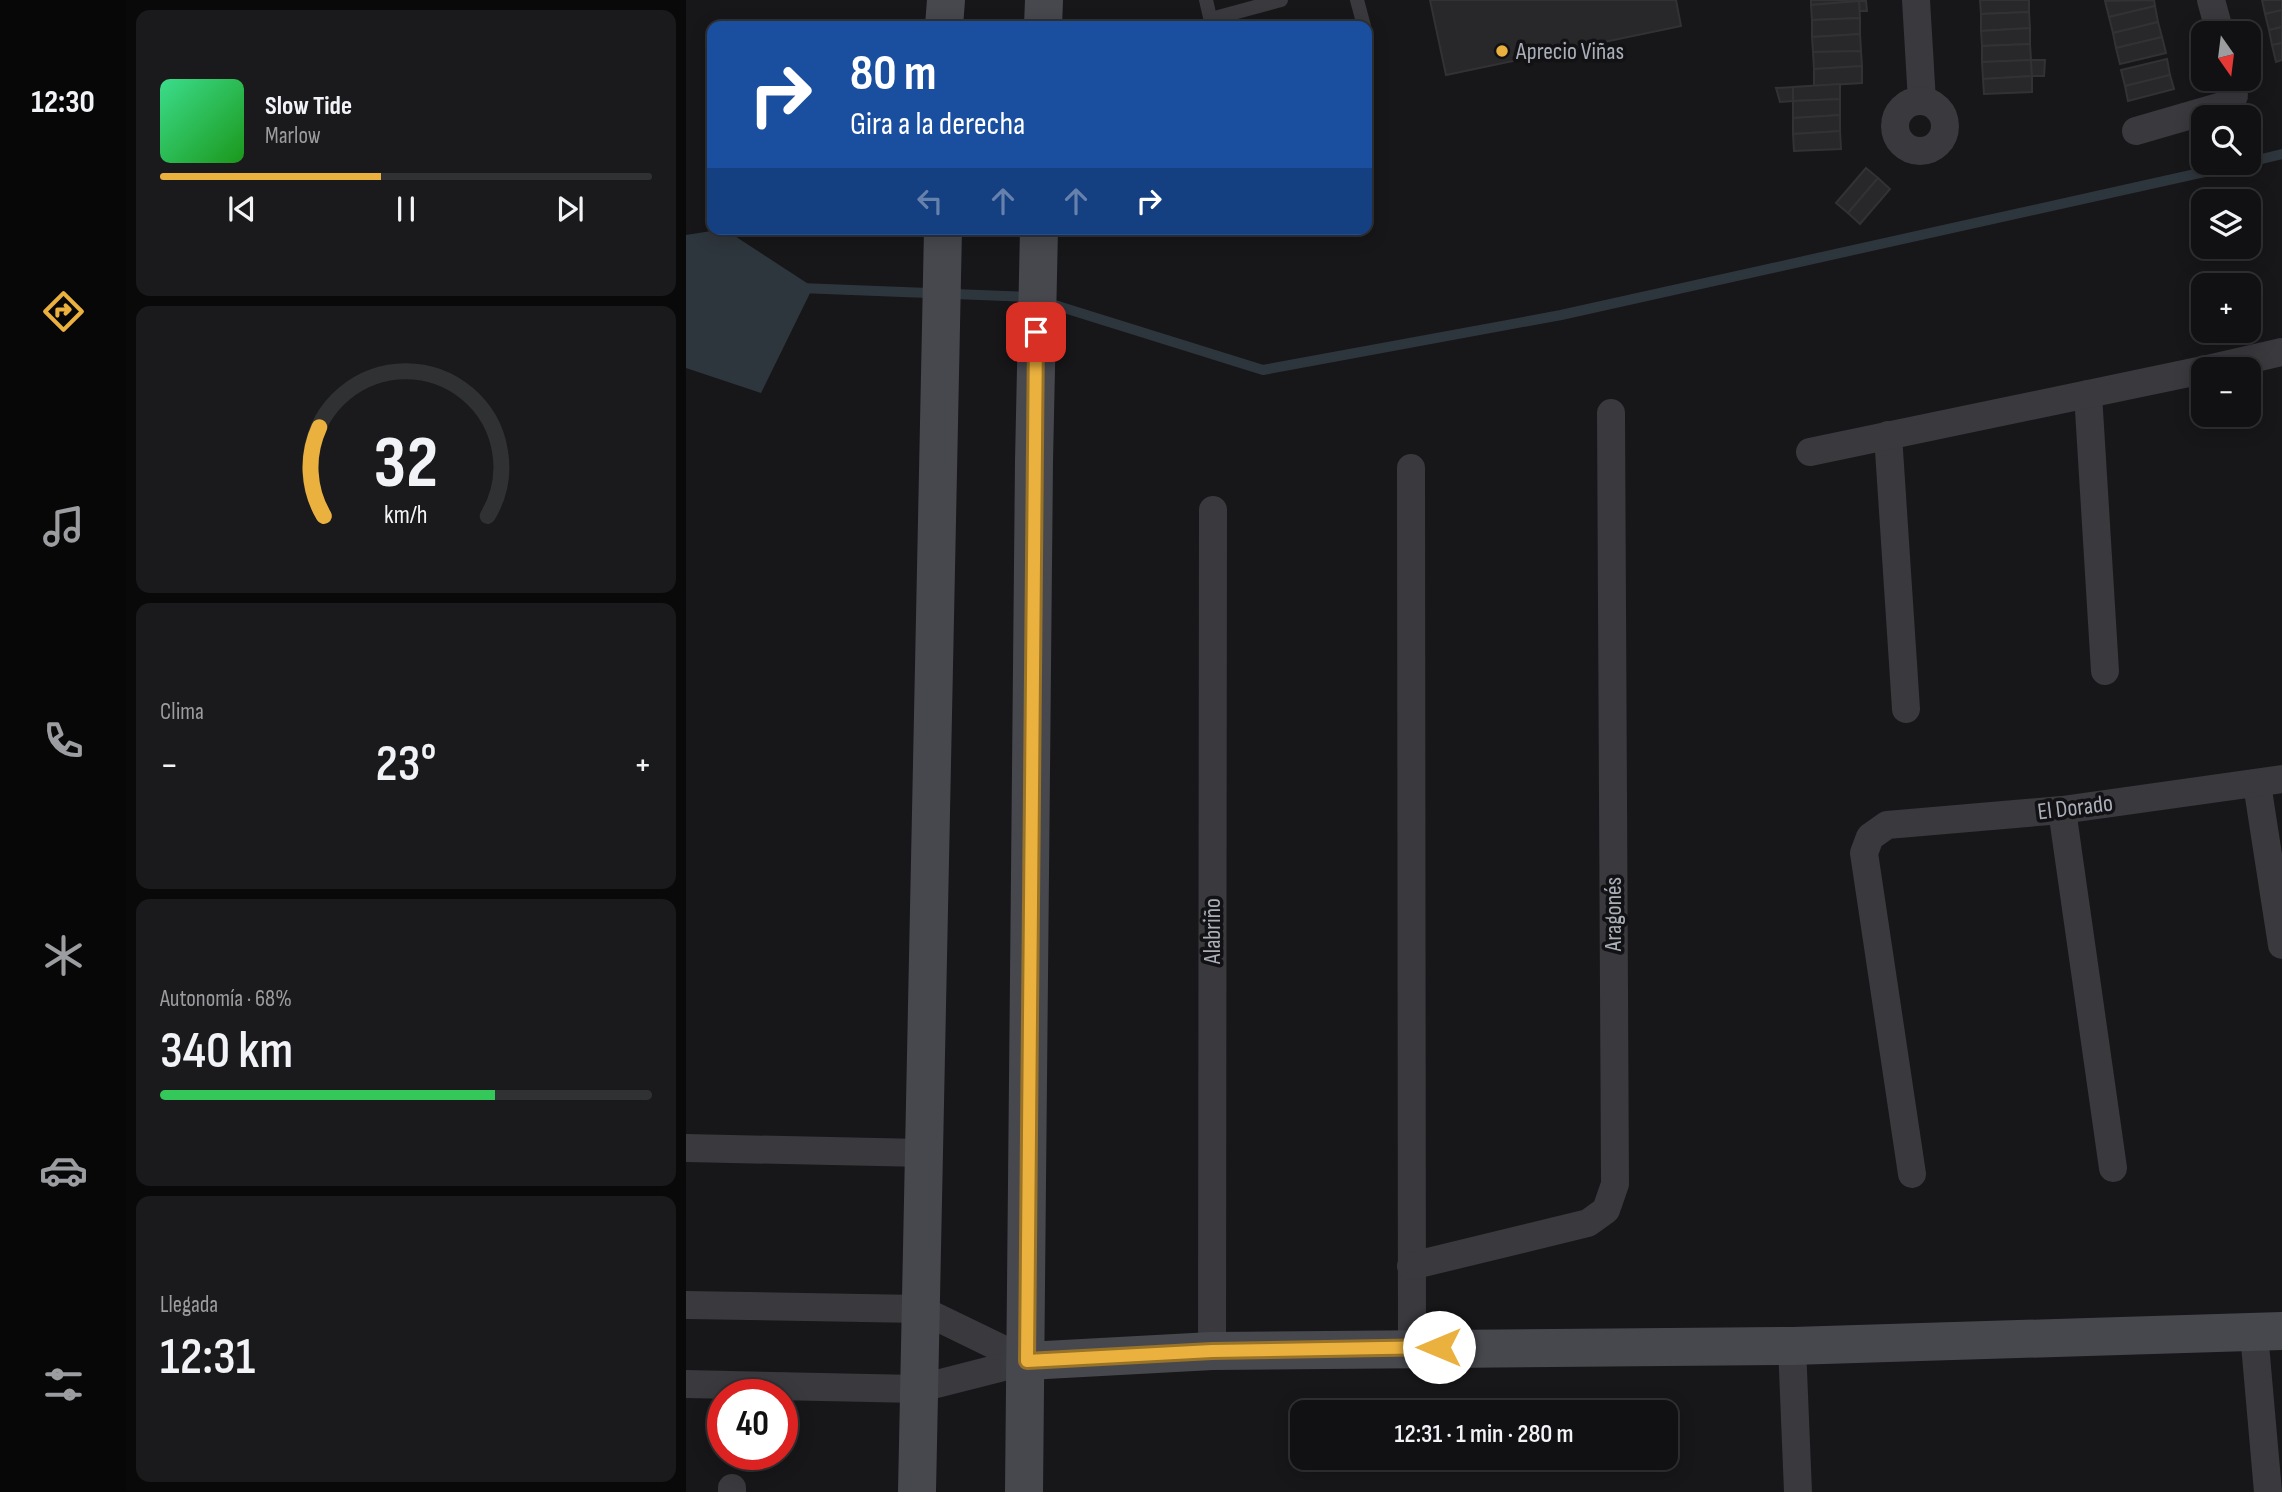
<!DOCTYPE html>
<html lang="es">
<meta charset="utf-8">
<style>
:root{--surface:#111113;--page:#1a1a1c;--text:#f1f3f6;--muted:#9c9da0;--line:#303133;--accent:#ebb13e}
body{margin:0;font-family:"Sofia Sans Condensed",sans-serif;background:var(--page);color:var(--text);height:100vh;display:flex;flex-direction:column;font-size:26px;white-space:nowrap}
*{box-sizing:border-box;margin:0}
p{font-size:23px;color:var(--muted)}
.icon{flex:none;width:38px;height:38px;fill:none;stroke:currentColor;stroke-width:2;stroke-linecap:round;stroke-linejoin:round}
.map{position:relative;flex:1;overflow:hidden}
.details{display:flex;flex-direction:column;gap:10px;padding:10px;background:#09090a;width:560px}
.details>*{flex:none}
.guide{position:absolute;left:21px;top:21px;width:665px;height:214px;border-radius:14px;box-shadow:0 4px 18px #0003,0 0 0 2px var(--line);background:#1a4fa0;color:#fff;overflow:hidden}
.needle{width:46px;rotate:166deg}
.tools{position:absolute;left:1505px;top:21px;display:grid;gap:14px}
.tools a{display:grid;place-items:center;width:70px;height:70px;border-radius:14px;background:var(--surface);box-shadow:0 4px 18px #0003,0 0 0 2px var(--line);font-size:35px}
.speed{position:absolute;left:21px;top:1379px;display:flex;gap:14px;font-size:35px;font-weight:700;text-align:center}
.speed>*{display:grid;place-content:center;width:91px;height:91px;border-radius:50%;background:var(--surface);box-shadow:0 4px 18px #0003,0 0 0 2px var(--line);line-height:1}
.speed .limit{border:10px solid #d22;background:#fff;color:#111}
.pin{position:absolute;display:grid;place-items:center;width:60px;height:60px;color:#fff;margin:-30px;border-radius:14px;box-shadow:0 4px 10px #0006}
.me{position:absolute;width:77px;margin:-38px;rotate:270deg;stroke-linejoin:round;filter:drop-shadow(0 0 5px #0008)}
.turn{display:flex;align-items:center;gap:24px;height:147px;padding:0 28px;font-size:32px}
.turn .icon{width:91px;height:91px;stroke-width:2.5}
.turn b{display:block;font-size:49px;line-height:60px}
.lanes{display:flex;align-items:center;height:66px;padding:0 28px;background:#0003;justify-content:center;gap:35px;direction:ltr}
.lanes .off{opacity:.35}
.big{font-size:52px;font-weight:600;line-height:1.1}
.details .tile{flex:1;display:flex;flex-direction:column;justify-content:center;gap:10px;min-width:0;padding:0 24px;border-radius:14px;background:var(--page)}
.details .dial{align-items:center;gap:0}
.dial svg{height:182px;overflow:visible;fill:none;stroke:var(--line);stroke-width:7;stroke-linecap:round;text-anchor:middle}
.dial text{fill:var(--text);stroke:none}
.song{display:flex;align-items:center;gap:21px}
.cover{width:84px;height:84px;border-radius:10px;background:linear-gradient(135deg,hsl(150 70% 55%),hsl(120 70% 35%))}
.played{height:7px;border-radius:4px;background:linear-gradient(90deg,var(--accent) 45%,var(--line) 45%)}
.keys{display:flex;justify-content:space-around;direction:ltr}
.heat{display:flex;justify-content:space-between;align-items:center;font-size:38px;direction:ltr}
.charge{height:10px;border-radius:5px;background:linear-gradient(90deg,#34c759 68%,var(--line) 0)}
.trip{position:absolute;left:604px;top:1400px;width:388px;height:70px;border-radius:14px;background:var(--surface);box-shadow:0 4px 18px #0003,0 0 0 2px var(--line);font-weight:600;line-height:70px;text-align:center}
main{display:flex;flex:1;min-height:0}
.tabs{display:flex;flex-direction:column;width:126px;justify-content:space-around;align-items:center;background:#070708;color:var(--muted)}
.tabs .icon{width:49px;height:49px}
.tabs .active{color:var(--accent)}
.tabs b{font-size:32px;color:var(--text)}
.map>svg:first-child{display:block}
</style>
<main>
<nav class="tabs">
<b>12:30</b>
<svg class="icon active" aria-label="directions" viewBox="0 0 24 24"><path d="M12 3l9 9-9 9-9-9zM9 14v-3h6M13 9l2 2-2 2"/></svg>
<svg class="icon" aria-label="music" viewBox="0 0 24 24"><path d="M9 18V5l10-2v13"/><circle cx="6" cy="18" r="3"/><circle cx="16" cy="16" r="3"/></svg>
<svg class="icon" aria-label="phone" viewBox="0 0 24 24"><path d="M5 4h4l2 5-3 2q2 4 5 5l2-3 5 2v4C11 20 4 13 5 4z"/></svg>
<svg class="icon" aria-label="climate" viewBox="0 0 24 24"><path d="M12 3v18M4 7l16 10M4 17L20 7"/></svg>
<svg class="icon" aria-label="car" viewBox="0 0 24 24"><path d="M5 17H2v-5l4-1 3-4h7l3 4 3 1v5h-3M9 17h6M6 11h13"/><circle cx="7" cy="17" r="2"/><circle cx="17" cy="17" r="2"/></svg>
<svg class="icon" aria-label="filters" viewBox="0 0 24 24"><path d="M4 7h16M4 17h16"/><circle cx="9" cy="7" r="2"/><circle cx="15" cy="17" r="2"/></svg>
</nav>
<section class="details">
<div class="tile">
<div class="song"><i class="cover"></i><div><b>Slow Tide</b><p>Marlow</p></div></div>
<div class="played"></div>
<div class="keys"><svg class="icon" aria-label="previous" viewBox="0 0 24 24"><path d="M18 5L8 12l10 7zM5 5v14"/></svg><svg class="icon" aria-label="pause" viewBox="0 0 24 24"><path d="M8 5v14M16 5v14"/></svg><svg class="icon" aria-label="next" viewBox="0 0 24 24"><path d="M6 5l10 7-10 7zM19 5v14"/></svg></div>
</div>
<div class="tile dial"><svg viewBox="0 0 100 80">
<path d="M14 69A42 42 0 1 1 86 69"/>
<path d="M14 69A42 42 0 0 1 12 30" stroke="#ebb13e"/>
<text x="50" y="56" font-size="32" font-weight="700">32</text>
<text x="50" y="72" font-size="11">km/h</text>
</svg></div>
<div class="tile"><p>Clima</p>
<div class="heat"><a>−</a><b class="big">23°</b><a>+</a></div>
</div>
<div class="tile"><p>Autonomía · 68%</p><b class="big">340 km</b><div class="charge"></div></div>
<div class="tile"><p>Llegada</p><b class="big">12:31</b></div>
</section>
<div class="map">
<svg width="1596" height="1492" viewBox="0 0 1596 1492">
<rect width="100%" height="100%" fill="#171719"/>
<!-- water -->
<polygon fill="#2e363d" points="38,229 127,287 75,393 0,368 0,235"/>
<g fill="none" stroke-linecap="round" stroke-linejoin="round">
<!-- stream -->
<g stroke="#2e363d" stroke-width="10">
<polyline points="1563,162 1596,154"/>
<polyline points="114,288 343,297 577,370 875,315 1559,163"/>
</g>
</g>
<!-- building -->
<g fill="#28272a" stroke="#323235" stroke-width="2">
<polygon points="744,0 990,0 995,26 760,75"/>
<polygon points="1125,0 1173,0 1173,1 1125,5"/>
<polygon points="1294,0 1343,0 1343,12 1295,14"/>
<polygon points="1468,0 1469,6 1423,17 1419,1"/>
<polygon points="1576,0 1596,0 1596,10 1579,14"/>
<polygon points="1173,1 1180,1 1181,11 1173,11"/>
<polygon points="1173,1 1174,18 1126,20 1125,5"/>
<polygon points="1469,6 1472,22 1427,33 1423,17"/>
<polygon points="1596,10 1596,27 1583,30 1579,14"/>
<polygon points="1343,12 1344,28 1295,31 1295,14"/>
<polygon points="1174,18 1174,34 1126,37 1126,20"/>
<polygon points="1472,22 1476,37 1430,48 1427,33"/>
<polygon points="1596,27 1596,43 1586,45 1583,30"/>
<polygon points="1344,28 1344,44 1296,46 1295,31"/>
<polygon points="1174,34 1175,51 1127,52 1126,37"/>
<polygon points="1476,37 1480,53 1434,64 1430,48"/>
<polygon points="1596,43 1596,60 1590,62 1586,45"/>
<polygon points="1344,44 1345,60 1296,62 1296,46"/>
<polygon points="1175,51 1176,66 1128,69 1127,52"/>
<polygon points="1481,59 1484,75 1439,86 1435,70"/>
<polygon points="1345,60 1346,76 1297,79 1296,62"/>
<polygon points="1345,60 1359,60 1358,76 1346,76"/>
<polygon points="1176,66 1176,83 1128,86 1128,69"/>
<polygon points="1484,75 1488,89 1442,101 1439,86"/>
<polygon points="1346,76 1346,92 1298,94 1297,79"/>
<polygon points="1154,84 1154,99 1107,101 1107,87"/>
<polygon points="1107,87 1107,101 1094,102 1090,88"/>
<polygon points="1154,99 1154,115 1107,118 1107,101"/>
<polygon points="1154,115 1154,131 1107,134 1107,118"/>
<polygon points="1154,131 1155,149 1108,151 1107,134"/>
<polygon points="1180,168 1192,178 1162,213 1150,203"/>
<polygon points="1192,178 1204,189 1174,224 1162,213"/>
</g>
<g fill="none" stroke-linecap="round" stroke-linejoin="round">
<!-- lane -->
<g stroke="#39393e" stroke-width="14">
<polyline points="520,0 526,26"/>
<polyline points="671,0 678,26"/>
<polyline points="525,19 595,0"/>
</g>
<!-- street -->
<g stroke="#39393e" stroke-width="28">
<polyline points="1230,0 1236,101"/>
<polyline points="1525,0 1534,33"/>
<circle cx="1234" cy="126" r="25"/>
<polyline points="1450,131 1543,104 1548,96 1546,79"/>
<polyline points="1522,369 1596,352"/>
<polyline points="1402,394 1419,671"/>
<polyline points="1202,435 1220,709"/>
<polyline points="1124,452 1517,370"/>
<polyline points="725,468 726,1347"/>
<polyline points="1571,784 1596,945"/>
<polyline points="1376,810 1427,1168"/>
<polyline points="0,1148 238,1153"/>
<polyline points="1226,1174 1178,853 1184,837 1201,825 1376,810 1596,779"/>
<polyline points="725,1266 902,1223 920,1210 929,1184 925,413"/>
<polyline points="0,1305 234,1309 341,1361"/>
<polyline points="1568,1333 1582,1492"/>
<polyline points="1106,1346 1112,1492"/>
<polyline points="526,1351 527,510"/>
<polyline points="0,1384 231,1389 341,1361"/>
<polyline points="46,1492 46,1488"/>
</g>
<!-- secondary -->
<g stroke="#47484e" stroke-width="38">
<polyline points="258,26 260,0"/>
<polyline points="357,26 358,0"/>
<polyline points="341,1361 526,1351 1106,1346 1596,1331"/>
<polyline points="231,1492 257,229"/>
<polyline points="338,1492 348,461 353,229"/>
</g>
</g>
<g fill="none" stroke-linecap="round" stroke-linejoin="round">
<!-- route casing -->
<g stroke="#997328" stroke-width="18">
<polyline id="route" points="350,332 341,1361 526,1351 753,1347"/>
</g>
<!-- route -->
<use href="#route" stroke="#ebb13e" stroke-width="12"/>
</g>
<!-- markers -->
<circle fill="#ebb13e" stroke="#121214" stroke-width="2.5" cx="816" cy="51" r="7"/>
<g text-anchor="middle" stroke-width="7" stroke-linejoin="round" paint-order="stroke">
<!-- poi labels -->
<g font-size="24" fill="#aaafb9" stroke="#121214" text-anchor="start">
<text x="830" y="59">Aprecio Viñas</text>
</g>
<!-- street labels -->
<g font-size="24" fill="#aaafb9" stroke="#121214">
<text transform="translate(1389 807) rotate(-7)" y="8">El Dorado</text>
<text transform="translate(927 914) rotate(-90)" y="8">Aragonés</text>
<text transform="translate(526 931) rotate(-90)" y="8">Alabriño</text>
</g>
</g>
</svg>
<div class="tools">
<a><svg class="needle" viewBox="-14 -14 28 28"><path d="M0-13l5 13h-10z" fill="#e53935"/><path d="M0 13l5-13h-10z" fill="#9c9da0"/></svg></a>
<a><svg class="icon" aria-label="search" viewBox="0 0 24 24"><circle cx="10" cy="10" r="6"/><path d="M15 15l6 6"/></svg></a>
<a><svg class="icon" aria-label="layers" viewBox="0 0 24 24"><path d="M12 4l9 5-9 5-9-5zM3 14l9 5 9-5"/></svg></a>
<a>+</a>
<a>−</a>
</div>
<div class="speed"><div class="limit">40</div></div>
<div class="pin" style="left:350px;top:332px;background:#d93025"><svg class="icon" aria-label="arrive" viewBox="0 0 24 24"><path d="M6 21V4h12l-3 4 3 4H6"/></svg></div>
<svg class="me" style="left:753px;top:1347px" viewBox="-20 -20 40 40"><circle r="19" fill="#fff"/><path d="M0-13L10 11 0 6-10 11z" fill="#ebb13e"/></svg>
<div class="trip">12:31 · 1 min · 280 m</div>
<div class="guide">
<div class="turn"><svg class="icon" aria-label="right" viewBox="0 0 24 24"><path d="M7 20v-9h11M14 6l5 5-5 5"/></svg><div><b>80 m</b>Gira a la derecha</div></div>
<div class="lanes"><svg class="icon off" aria-label="left" viewBox="0 0 24 24"><path d="M17 20v-9H6M10 6l-5 5 5 5"/></svg><svg class="icon off" aria-label="ahead" viewBox="0 0 24 24"><path d="M12 20V5M6 11l6-6 6 6"/></svg><svg class="icon off" aria-label="ahead" viewBox="0 0 24 24"><path d="M12 20V5M6 11l6-6 6 6"/></svg><svg class="icon" aria-label="right" viewBox="0 0 24 24"><path d="M7 20v-9h11M14 6l5 5-5 5"/></svg></div>
</div>
</div>
</main>
